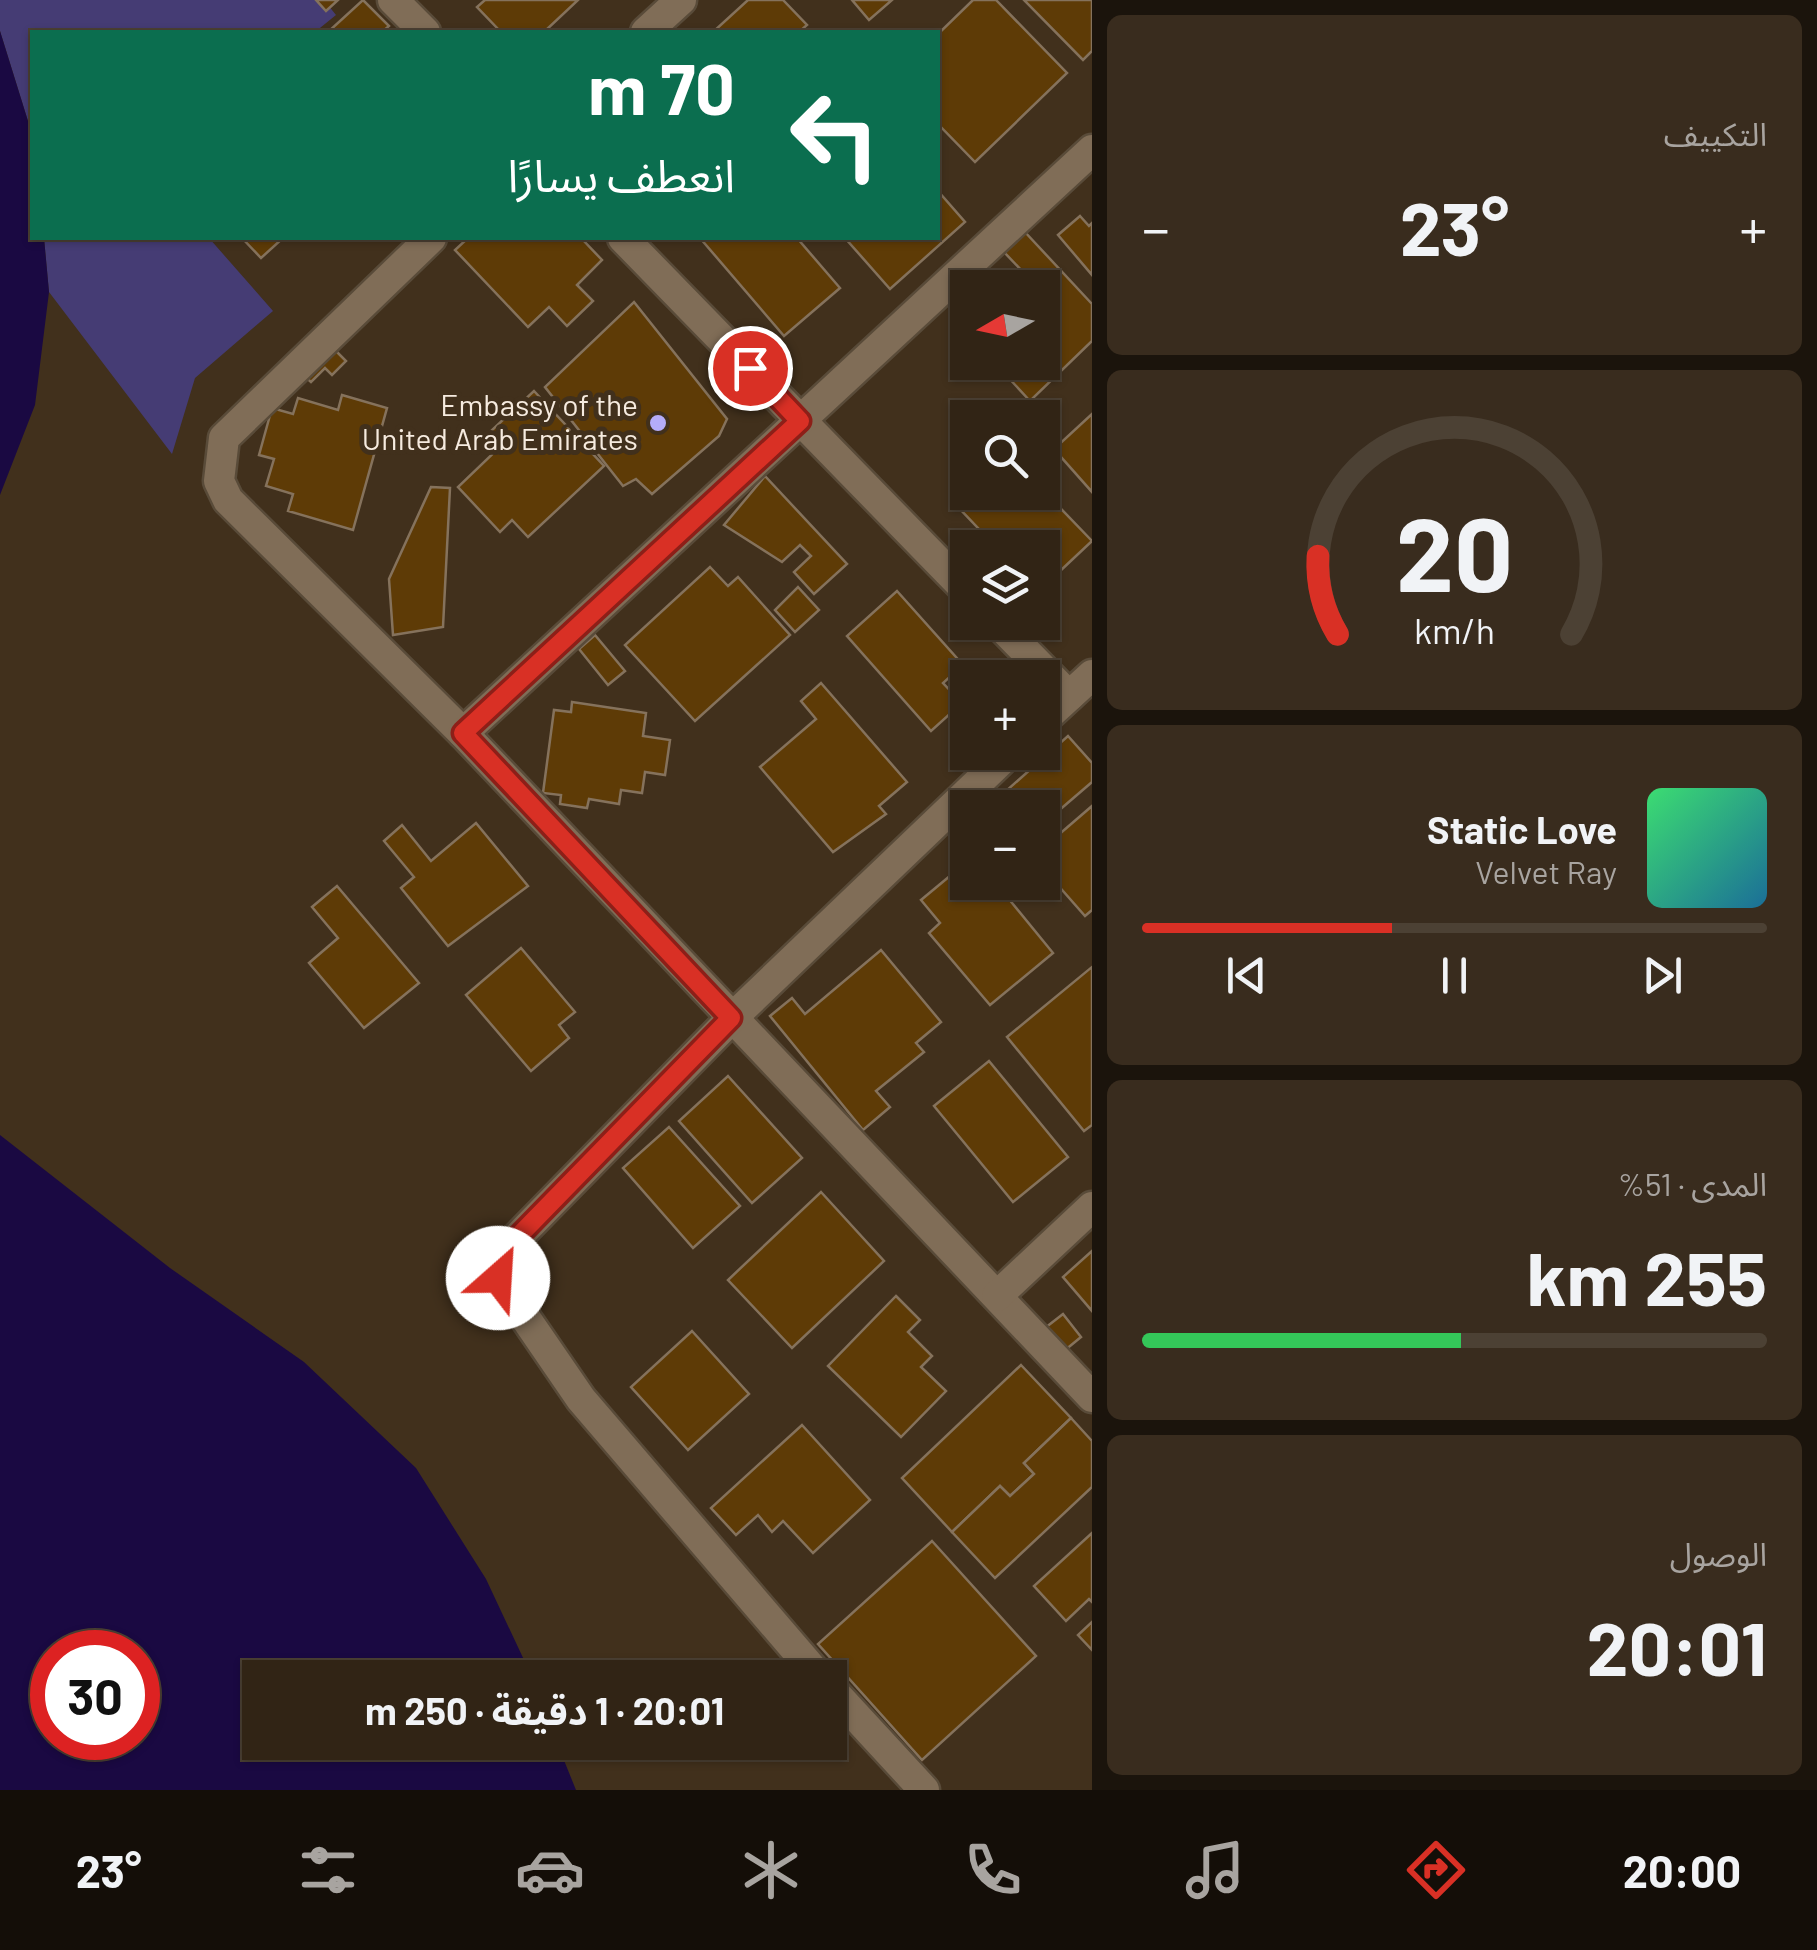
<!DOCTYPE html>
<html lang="ar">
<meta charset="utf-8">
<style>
:root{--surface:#312415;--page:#392c1e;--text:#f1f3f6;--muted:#a8a4a0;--line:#4c4134;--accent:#d93025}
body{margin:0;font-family:Barlow,"Noto Sans Arabic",sans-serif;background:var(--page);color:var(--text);direction:rtl;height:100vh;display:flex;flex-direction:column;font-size:38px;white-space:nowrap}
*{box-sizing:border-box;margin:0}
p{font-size:32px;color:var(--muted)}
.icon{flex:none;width:55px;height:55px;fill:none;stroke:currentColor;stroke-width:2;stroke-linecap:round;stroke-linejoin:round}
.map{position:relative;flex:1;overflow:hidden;direction:ltr}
.drawer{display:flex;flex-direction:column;gap:15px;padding:15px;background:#1b140c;width:725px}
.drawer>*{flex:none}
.top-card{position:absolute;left:30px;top:30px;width:910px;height:210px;border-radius:0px;box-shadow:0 2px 8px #0004,0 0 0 2px var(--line);direction:rtl;background:#0b6e4f;color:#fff;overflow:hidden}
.needle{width:65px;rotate:261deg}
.fabs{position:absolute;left:950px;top:270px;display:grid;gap:20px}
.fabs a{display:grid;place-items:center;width:110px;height:110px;border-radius:0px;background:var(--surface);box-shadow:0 2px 8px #0004,0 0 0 2px var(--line);font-size:50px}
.speed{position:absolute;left:30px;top:1630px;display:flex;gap:20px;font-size:50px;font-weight:700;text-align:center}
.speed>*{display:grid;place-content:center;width:130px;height:130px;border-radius:50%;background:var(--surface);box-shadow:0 2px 8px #0004,0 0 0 2px var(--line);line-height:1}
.speed .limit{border:15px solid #d22;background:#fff;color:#111}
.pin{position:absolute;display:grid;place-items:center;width:85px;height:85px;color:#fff;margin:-42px;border:5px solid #fff;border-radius:50%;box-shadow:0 2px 10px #0007}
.me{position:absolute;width:110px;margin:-55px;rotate:26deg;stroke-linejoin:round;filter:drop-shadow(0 0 8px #0008)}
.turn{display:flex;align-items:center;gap:35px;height:210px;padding:0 40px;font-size:45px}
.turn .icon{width:130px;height:130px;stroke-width:2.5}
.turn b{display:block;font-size:70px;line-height:85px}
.big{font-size:75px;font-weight:700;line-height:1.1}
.drawer .tile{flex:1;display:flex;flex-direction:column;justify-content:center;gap:15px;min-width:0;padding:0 35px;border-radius:15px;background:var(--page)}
.drawer .dial{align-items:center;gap:0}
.dial svg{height:260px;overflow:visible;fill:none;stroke:var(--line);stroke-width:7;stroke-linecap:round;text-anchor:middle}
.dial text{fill:var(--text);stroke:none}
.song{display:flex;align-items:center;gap:30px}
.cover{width:120px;height:120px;border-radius:15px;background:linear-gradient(135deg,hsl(140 70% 55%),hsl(200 70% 35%))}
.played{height:10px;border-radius:5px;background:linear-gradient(90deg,var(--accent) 40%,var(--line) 40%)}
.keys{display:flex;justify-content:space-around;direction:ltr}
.heat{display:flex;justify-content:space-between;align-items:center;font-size:55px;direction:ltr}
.charge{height:15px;border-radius:8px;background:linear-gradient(90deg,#34c759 51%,var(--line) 0)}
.trip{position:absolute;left:242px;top:1660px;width:605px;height:100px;border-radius:0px;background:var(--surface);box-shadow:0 2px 8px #0004,0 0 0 2px var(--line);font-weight:700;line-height:100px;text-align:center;direction:rtl}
.menu{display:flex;height:160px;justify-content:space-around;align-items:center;background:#140e08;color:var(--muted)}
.menu .icon{width:70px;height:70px}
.menu .current{color:var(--accent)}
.menu b{font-size:45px;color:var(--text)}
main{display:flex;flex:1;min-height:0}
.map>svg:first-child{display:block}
</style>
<main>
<section class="drawer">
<div class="tile"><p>التكييف</p>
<div class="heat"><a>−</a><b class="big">23°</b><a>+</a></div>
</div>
<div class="tile dial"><svg viewBox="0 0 100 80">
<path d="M14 69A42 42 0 1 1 86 69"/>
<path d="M14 69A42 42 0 0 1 8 45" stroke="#d93025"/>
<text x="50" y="56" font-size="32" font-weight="700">20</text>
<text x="50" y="72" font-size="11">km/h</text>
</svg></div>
<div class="tile">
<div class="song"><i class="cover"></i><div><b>Static Love</b><p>Velvet Ray</p></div></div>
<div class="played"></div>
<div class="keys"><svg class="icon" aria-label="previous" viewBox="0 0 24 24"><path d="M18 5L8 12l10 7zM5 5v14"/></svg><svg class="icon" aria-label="pause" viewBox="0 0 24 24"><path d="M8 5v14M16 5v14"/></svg><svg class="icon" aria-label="next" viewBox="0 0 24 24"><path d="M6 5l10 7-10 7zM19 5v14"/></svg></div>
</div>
<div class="tile"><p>المدى · 51%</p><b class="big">255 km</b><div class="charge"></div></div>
<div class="tile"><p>الوصول</p><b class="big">20:01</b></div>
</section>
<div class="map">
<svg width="1092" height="1790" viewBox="0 0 1092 1790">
<rect width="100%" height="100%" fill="#41301c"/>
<!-- green -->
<g fill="#453c74">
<polygon points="0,0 324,0 336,15 315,32 32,32 32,134 0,31"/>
<polygon points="44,238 209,238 273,311 195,378 172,454 49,292"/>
</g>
<!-- water -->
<g fill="#1a0942" fill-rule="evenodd">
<polygon points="0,31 32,134 32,238 44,238 49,292 35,405 0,495"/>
<path d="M 0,1135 L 170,1268 L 304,1362 L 416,1468 L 486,1579 L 532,1677 L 260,1678 L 260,1742 L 557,1743 L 576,1790 L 0,1790 ZM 52,1652 L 138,1652 L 138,1738 L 52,1738 Z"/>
</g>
<!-- building -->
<g fill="#5e3b06" stroke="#85725c" stroke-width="2.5">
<polygon points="316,0 338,0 326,11"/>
<polygon points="363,0 389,26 382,32 328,32"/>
<polygon points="485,0 578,0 544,32 501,32 477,7"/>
<polygon points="748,0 783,0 807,25 799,32 713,32"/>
<polygon points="852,0 892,0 869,20"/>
<polygon points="973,0 996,0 1067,73 975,162 938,124 938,34"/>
<polygon points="1024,0 1092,0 1092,51 1083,60"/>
<polygon points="938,191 965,222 890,289 845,238 938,238"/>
<polygon points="1080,216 1089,226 1092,223 1092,275 1058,235"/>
<polygon points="1024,231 1092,304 1092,341 1030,401 994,362 1042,362 1042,288 1008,288 1024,273 1003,251"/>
<polygon points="242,238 283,238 261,258"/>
<polygon points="468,238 581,238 602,260 577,285 593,301 567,326 549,307 528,327 455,250"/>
<polygon points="700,238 797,238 840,288 784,336"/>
<polygon points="634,302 727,419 719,436 652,494 636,479 623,486 545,387"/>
<polygon points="330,345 346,361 332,375 325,368 311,382 302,374"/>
<polygon points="534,391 604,466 528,537 512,520 500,532 458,487 503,444 491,431"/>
<polygon points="342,395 387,408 353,530 288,511 293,494 266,486 274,459 259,455 272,408 293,414 298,398 338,410"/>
<polygon points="1092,414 1092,492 1054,449"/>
<polygon points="765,476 847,564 814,594 794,572 811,556 800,545 782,562 724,525"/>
<polygon points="431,487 450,488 443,627 393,635 389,579"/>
<polygon points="1042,489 1092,541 1042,588 1042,548 997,548 958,507 974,492 1042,492"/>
<polygon points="710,567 728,586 738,577 790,635 695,721 625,645"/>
<polygon points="798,587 819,610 795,632 775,610"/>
<polygon points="897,591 963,665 943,683 962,703 931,731 847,636"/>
<polygon points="595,635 625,671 608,685 579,649"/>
<polygon points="821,683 907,782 879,806 886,814 833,852 760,767 816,719 801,701"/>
<polygon points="572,702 646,713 643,736 670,740 665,775 645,772 642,793 621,790 619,804 589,799 587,808 560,804 561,795 543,793 554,710 571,712"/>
<polygon points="1068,736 1092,763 1092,782 1042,825 1042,808 1002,808 996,800"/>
<polygon points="1092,806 1092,910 1085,916 1042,867 1042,849"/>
<polygon points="476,823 528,886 448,946 401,888 414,877 384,841 402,825 431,861"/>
<polygon points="968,861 968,882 995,882 1053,953 990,1005 929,933 940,923 921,900"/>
<polygon points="337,886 419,983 364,1028 309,963 338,938 312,907"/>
<polygon points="521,948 575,1012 559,1025 569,1038 531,1071 466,995"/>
<polygon points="881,950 941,1022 916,1043 924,1052 876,1091 890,1107 863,1130 770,1016 792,998 805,1014"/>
<polygon points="1092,967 1092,1125 1084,1131 1007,1037"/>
<polygon points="989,1061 1068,1157 1013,1202 934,1106"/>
<polygon points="728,1076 802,1158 752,1203 679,1121"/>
<polygon points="669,1127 740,1206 693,1248 623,1168"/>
<polygon points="821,1192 884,1261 792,1348 728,1280"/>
<polygon points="1092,1251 1092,1311 1063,1277"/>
<polygon points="896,1296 920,1320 908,1332 932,1356 921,1367 946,1391 901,1437 828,1366"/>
<polygon points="1063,1314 1081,1337 1064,1351 1045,1328"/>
<polygon points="692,1331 749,1394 688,1450 631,1387"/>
<polygon points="1021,1365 1071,1418 1024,1463 1034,1474 1010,1496 1000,1486 952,1532 902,1478"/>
<polygon points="1071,1418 1092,1441 1092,1487 995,1578 952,1532 1000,1486 1010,1496 1034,1474 1024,1463"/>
<polygon points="802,1425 870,1500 813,1553 783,1521 772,1532 758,1515 736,1535 711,1508"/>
<polygon points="1092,1533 1092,1602 1089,1599 1066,1621 1034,1586"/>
<polygon points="932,1541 1036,1656 922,1760 818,1644"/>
<polygon points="1092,1622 1092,1650 1078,1635"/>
</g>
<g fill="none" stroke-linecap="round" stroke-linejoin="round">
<!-- street casing -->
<g stroke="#594b39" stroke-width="35">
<g id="street">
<polyline points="393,0 425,32"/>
<polyline points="646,32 681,0"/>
<polyline points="431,238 224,438 219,481 228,500 463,733 1092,1397"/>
<polyline points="623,238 968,592"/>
<polyline points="997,622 1069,696"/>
<polyline points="1042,721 1092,675"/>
<polyline points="463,733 1092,150"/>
<polyline points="997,1296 1092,1207"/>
<polyline points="820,1678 581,1399 498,1278 507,1248 731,1019 1010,752"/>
<polyline points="830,1688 924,1790"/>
</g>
</g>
<!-- street -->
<use href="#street" stroke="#806d57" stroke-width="30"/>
</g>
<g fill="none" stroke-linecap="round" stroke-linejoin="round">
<!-- route casing -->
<g stroke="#8d1f18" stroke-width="25">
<polyline id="route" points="498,1278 507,1248 731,1018 463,733 800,421 750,368"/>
</g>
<!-- route -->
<use href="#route" stroke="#d93025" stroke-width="18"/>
</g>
<!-- markers -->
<circle fill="#b4acf9" stroke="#41301c" stroke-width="4" cx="658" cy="423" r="10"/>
<g text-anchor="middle" stroke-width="10" stroke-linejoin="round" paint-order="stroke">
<!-- poi labels -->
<g font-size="30" fill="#f6ebdf" stroke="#41301c" text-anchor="end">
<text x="638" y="416">Embassy of the<tspan x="638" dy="34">United Arab Emirates</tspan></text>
</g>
</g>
</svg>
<div class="fabs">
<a><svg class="needle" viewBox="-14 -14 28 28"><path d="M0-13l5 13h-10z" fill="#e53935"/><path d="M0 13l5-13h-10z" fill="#a8a4a0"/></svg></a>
<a><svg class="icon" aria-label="search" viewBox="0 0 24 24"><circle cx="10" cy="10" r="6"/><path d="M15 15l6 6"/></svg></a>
<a><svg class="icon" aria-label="layers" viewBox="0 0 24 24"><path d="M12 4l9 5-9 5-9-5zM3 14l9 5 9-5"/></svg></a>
<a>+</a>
<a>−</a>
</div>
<div class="speed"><div class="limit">30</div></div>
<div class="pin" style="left:750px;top:368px;background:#d93025"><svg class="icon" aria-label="arrive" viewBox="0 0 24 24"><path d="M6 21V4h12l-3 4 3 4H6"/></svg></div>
<svg class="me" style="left:498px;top:1278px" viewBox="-20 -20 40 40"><circle r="19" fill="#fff"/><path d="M0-13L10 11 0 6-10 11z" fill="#d93025"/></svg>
<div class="trip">20:01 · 1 دقيقة · 250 m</div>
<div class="top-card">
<div class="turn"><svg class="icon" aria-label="left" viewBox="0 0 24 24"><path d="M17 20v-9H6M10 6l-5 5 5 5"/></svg><div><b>70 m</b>انعطف يسارًا</div></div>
</div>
</div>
</main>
<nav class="menu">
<b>20:00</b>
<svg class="icon current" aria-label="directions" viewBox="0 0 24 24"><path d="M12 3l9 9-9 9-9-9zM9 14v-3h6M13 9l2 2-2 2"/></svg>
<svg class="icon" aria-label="music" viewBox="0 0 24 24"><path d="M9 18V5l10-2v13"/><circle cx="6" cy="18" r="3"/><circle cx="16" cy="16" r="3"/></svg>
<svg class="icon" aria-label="phone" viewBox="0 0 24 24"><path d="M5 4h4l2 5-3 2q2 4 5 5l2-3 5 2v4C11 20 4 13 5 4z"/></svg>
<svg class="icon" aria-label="climate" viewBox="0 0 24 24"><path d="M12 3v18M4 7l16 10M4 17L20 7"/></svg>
<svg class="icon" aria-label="car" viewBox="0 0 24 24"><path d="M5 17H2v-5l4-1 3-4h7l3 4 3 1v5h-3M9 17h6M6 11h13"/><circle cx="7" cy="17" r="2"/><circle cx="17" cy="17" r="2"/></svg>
<svg class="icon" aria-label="filters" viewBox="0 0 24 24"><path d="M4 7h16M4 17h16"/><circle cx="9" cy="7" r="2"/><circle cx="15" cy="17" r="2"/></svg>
<b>23°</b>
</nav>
